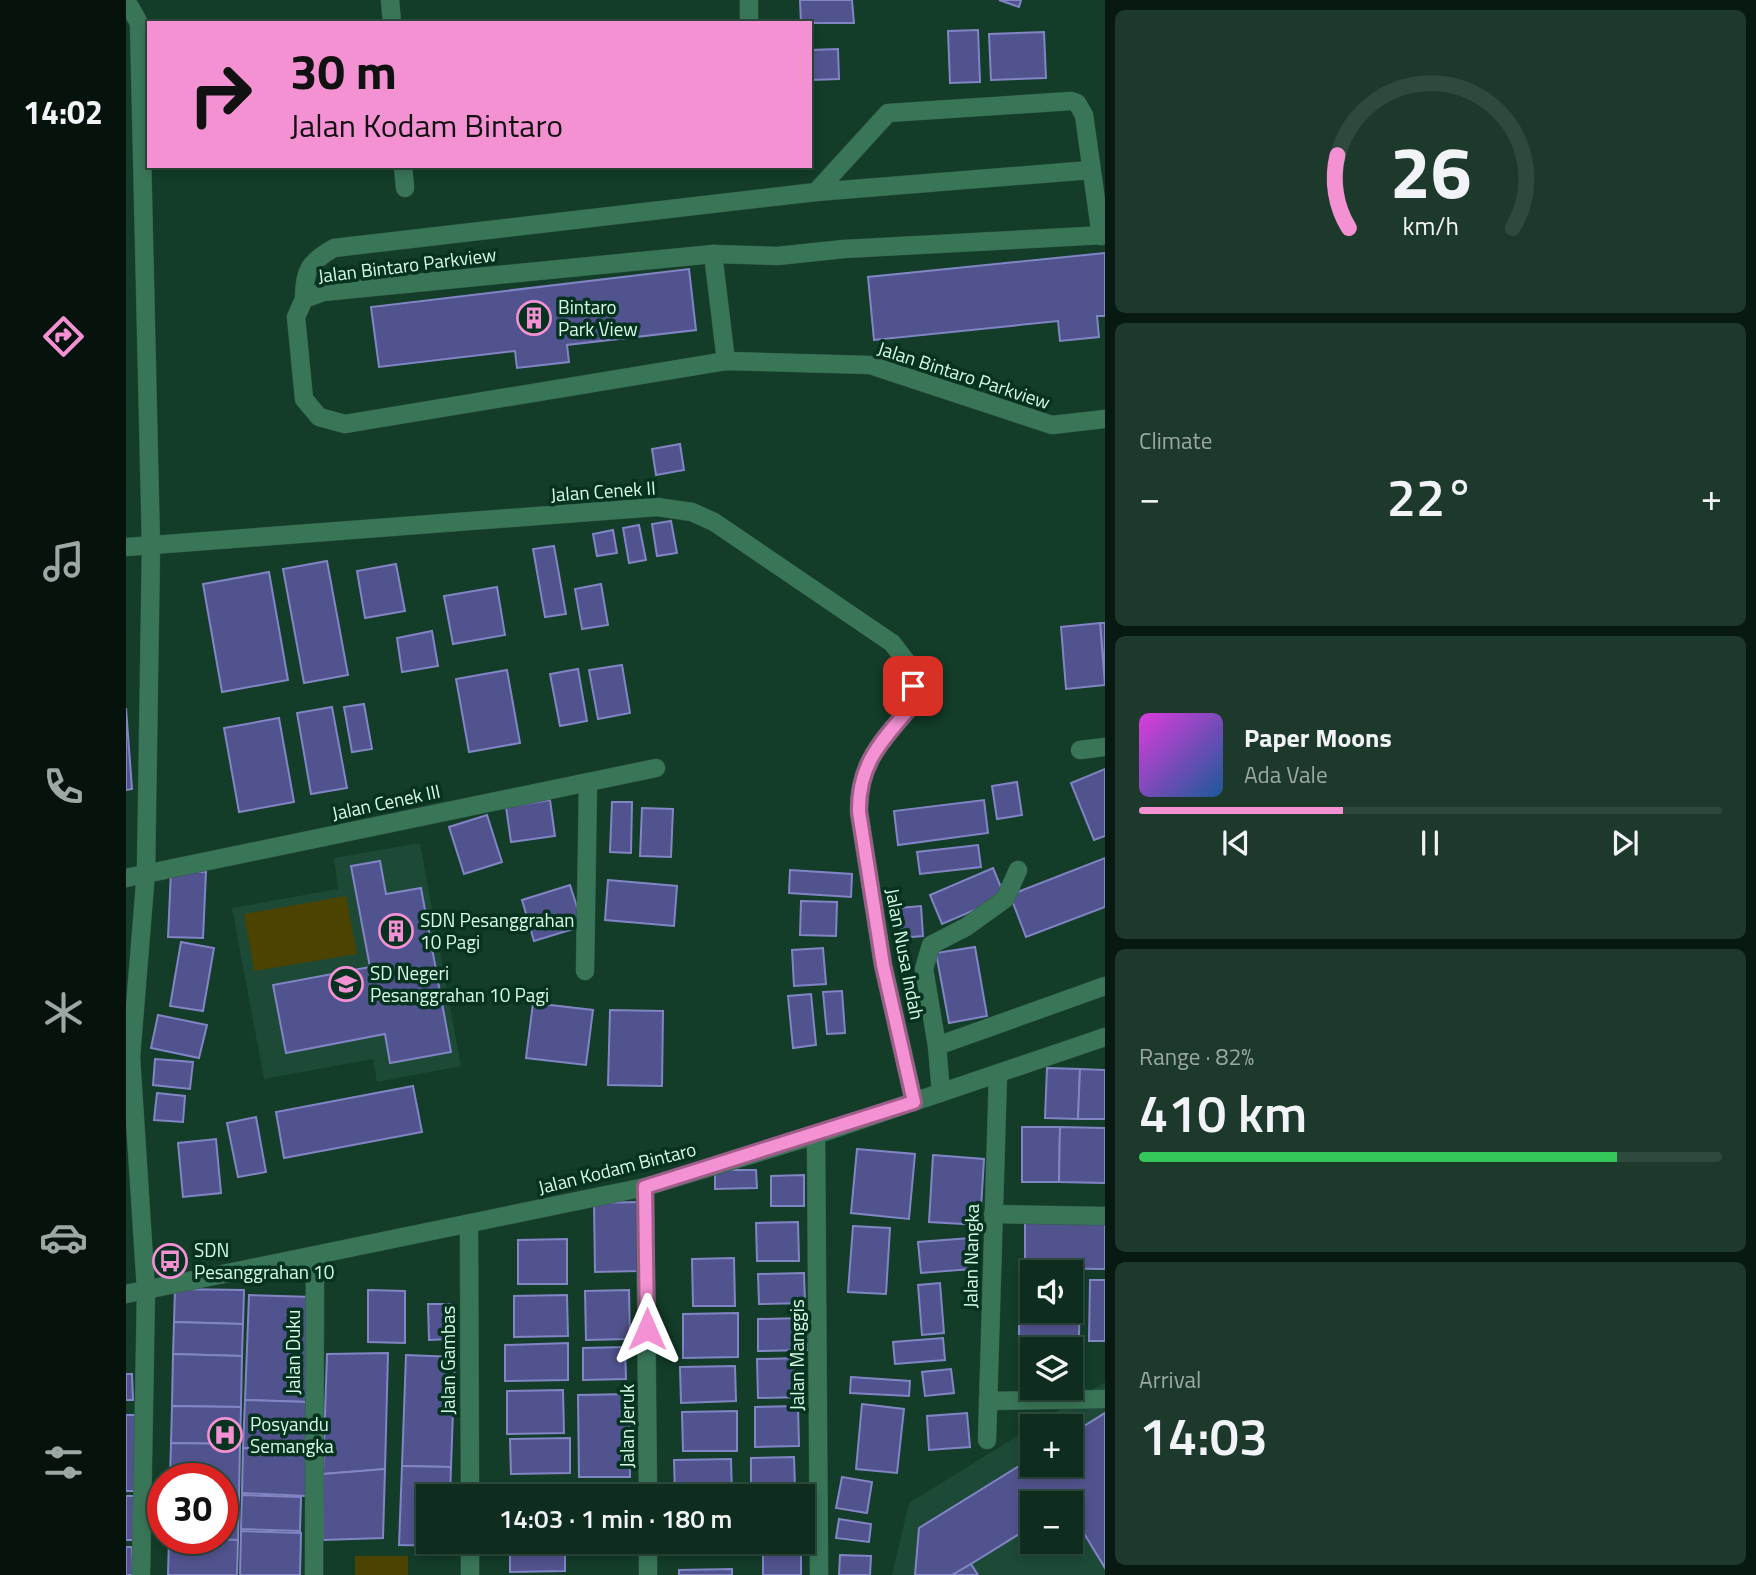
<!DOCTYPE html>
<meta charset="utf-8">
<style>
:root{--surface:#0e2d1f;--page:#1c392c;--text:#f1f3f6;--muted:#9ba8a4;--line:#2e493d;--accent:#f491d3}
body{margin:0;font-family:"Titillium Web",sans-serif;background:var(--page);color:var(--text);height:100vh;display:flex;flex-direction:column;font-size:26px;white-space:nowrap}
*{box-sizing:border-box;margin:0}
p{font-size:23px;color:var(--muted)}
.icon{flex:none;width:38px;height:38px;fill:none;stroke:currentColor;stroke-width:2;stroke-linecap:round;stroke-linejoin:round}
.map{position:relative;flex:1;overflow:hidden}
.panel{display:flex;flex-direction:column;gap:10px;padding:10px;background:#081911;width:651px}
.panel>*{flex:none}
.top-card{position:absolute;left:21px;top:21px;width:665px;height:147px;border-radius:0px;box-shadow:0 4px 10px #0003,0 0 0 2px var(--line);background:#f491d3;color:#111;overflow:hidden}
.controls{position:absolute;left:894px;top:1260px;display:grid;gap:14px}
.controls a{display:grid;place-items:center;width:63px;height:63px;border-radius:0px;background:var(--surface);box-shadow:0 4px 10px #0003,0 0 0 2px var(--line);font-size:35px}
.speed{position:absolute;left:21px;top:1463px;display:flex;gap:14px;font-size:35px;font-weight:700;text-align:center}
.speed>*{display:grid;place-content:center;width:91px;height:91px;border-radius:50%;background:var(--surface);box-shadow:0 4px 10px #0003,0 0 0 2px var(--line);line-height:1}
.speed .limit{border:10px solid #d22;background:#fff;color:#111}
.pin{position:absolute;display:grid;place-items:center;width:60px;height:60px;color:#fff;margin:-30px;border-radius:14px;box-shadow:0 4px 10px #0006}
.me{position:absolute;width:77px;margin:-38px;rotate:0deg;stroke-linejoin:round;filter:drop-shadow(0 0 5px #0008)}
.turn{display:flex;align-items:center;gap:24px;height:147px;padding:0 28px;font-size:32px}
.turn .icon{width:91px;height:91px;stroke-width:2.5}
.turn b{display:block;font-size:49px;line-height:60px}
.big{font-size:52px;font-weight:600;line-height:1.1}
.panel .card{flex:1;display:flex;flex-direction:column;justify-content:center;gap:10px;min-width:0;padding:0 24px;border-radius:10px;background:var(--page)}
.panel .dial{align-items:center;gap:0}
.dial svg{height:182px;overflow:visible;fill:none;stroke:var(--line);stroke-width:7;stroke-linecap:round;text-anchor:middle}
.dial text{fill:var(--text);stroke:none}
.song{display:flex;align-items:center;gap:21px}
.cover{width:84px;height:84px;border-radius:10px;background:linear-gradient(135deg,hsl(300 70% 55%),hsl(210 70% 35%))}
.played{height:7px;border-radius:4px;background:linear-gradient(90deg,var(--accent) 35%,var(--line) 35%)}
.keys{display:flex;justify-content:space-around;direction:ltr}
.heat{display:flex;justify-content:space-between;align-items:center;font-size:38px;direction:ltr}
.charge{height:10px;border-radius:5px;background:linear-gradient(90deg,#34c759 82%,var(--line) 0)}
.trip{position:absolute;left:290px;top:1484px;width:399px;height:70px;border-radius:0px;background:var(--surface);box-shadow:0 4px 10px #0003,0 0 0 2px var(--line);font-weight:600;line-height:70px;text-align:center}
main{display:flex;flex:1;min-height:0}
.dock{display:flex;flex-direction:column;width:126px;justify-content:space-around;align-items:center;background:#06120c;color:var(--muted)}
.dock .icon{width:49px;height:49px}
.dock .selected{color:var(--accent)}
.dock b{font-size:32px;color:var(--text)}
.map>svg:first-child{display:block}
</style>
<main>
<nav class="dock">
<b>14:02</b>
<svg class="icon selected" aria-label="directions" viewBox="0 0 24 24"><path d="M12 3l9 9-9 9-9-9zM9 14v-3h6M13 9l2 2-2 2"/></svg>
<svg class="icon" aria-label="music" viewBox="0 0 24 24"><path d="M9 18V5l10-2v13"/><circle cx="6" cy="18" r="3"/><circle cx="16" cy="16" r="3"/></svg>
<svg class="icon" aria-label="phone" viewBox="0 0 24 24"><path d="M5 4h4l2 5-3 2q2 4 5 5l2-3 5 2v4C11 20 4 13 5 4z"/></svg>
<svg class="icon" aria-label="climate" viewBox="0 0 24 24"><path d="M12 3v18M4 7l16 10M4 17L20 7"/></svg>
<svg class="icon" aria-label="car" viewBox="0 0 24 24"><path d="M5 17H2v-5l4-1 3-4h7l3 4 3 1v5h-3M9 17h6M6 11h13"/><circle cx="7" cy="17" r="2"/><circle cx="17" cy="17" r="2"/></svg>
<svg class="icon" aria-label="filters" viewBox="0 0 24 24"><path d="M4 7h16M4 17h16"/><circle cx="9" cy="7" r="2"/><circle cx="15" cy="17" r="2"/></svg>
</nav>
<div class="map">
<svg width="979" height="1575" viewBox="0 0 979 1575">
<rect width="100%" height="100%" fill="#133c29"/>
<!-- built -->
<g fill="#1c4a36" fill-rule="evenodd">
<polygon points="294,843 335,1066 251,1082 247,1059 138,1079 106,908 212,889 208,858"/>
<path d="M 979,1382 L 979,1575 L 766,1575 L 783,1503 L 906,1427 L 906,1465 L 945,1465 L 945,1426 L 907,1426 ZM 906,1503 L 945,1503 L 945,1542 L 906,1542 Z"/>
</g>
<!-- green -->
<g fill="#4c4301">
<polygon points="220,896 231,954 128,971 118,914"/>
<rect x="229" y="1556" width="53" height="19"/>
</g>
<!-- building -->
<g fill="#51538e" stroke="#8285c5" stroke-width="2">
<polygon points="674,0 726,0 728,23 675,23"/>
<polygon points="873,0 895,0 893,7"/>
<polygon points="852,30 854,82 824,83 822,31"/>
<polygon points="918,32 920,78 865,80 863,34"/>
<polygon points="712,49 713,79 684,80 684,50"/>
<polygon points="979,253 979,316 971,316 973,337 934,341 932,321 748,340 742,277"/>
<polygon points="563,269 570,330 441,345 443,362 391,368 389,351 253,367 245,307"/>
<polygon points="554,444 558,470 530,475 526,449"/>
<polygon points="545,521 551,553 531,556 526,524"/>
<polygon points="513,525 520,560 503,563 497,528"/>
<polygon points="487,530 491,553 471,556 467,534"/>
<polygon points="428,546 440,614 419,617 407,549"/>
<polygon points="201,561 222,675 178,683 157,569"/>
<polygon points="270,564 279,611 239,618 231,571"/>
<polygon points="143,572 162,680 96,692 77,584"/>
<polygon points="475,584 482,625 456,629 449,589"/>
<polygon points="371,587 379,635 327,644 318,596"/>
<polygon points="974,623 979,623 979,677"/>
<polygon points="974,623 979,685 940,689 935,627"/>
<polygon points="306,631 312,666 276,672 271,638"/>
<polygon points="496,665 504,713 472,719 463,670"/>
<polygon points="452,669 461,721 434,726 424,674"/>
<polygon points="381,670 394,743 343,752 330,679"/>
<polygon points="238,704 246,749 226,752 218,707"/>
<polygon points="206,707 221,788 185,794 171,713"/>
<polygon points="0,708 6,789 0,790"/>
<polygon points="153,718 168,802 113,812 98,728"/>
<polygon points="979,769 979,836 968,840 945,783"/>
<polygon points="891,782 896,815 871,819 866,786"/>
<polygon points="424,800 429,836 385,842 380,807"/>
<polygon points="858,800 862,833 772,845 768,811"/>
<polygon points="486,802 506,802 505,853 484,852"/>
<polygon points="516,808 547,809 545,857 514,856"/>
<polygon points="361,815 376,862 338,874 323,827"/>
<polygon points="852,845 855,867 794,874 791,852"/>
<polygon points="979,858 979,907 900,937 884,895"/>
<polygon points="254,861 260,894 295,888 325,1052 264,1063 259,1034 160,1053 147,985 244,967 225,866"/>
<polygon points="867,868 879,897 816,924 804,895"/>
<polygon points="664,870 726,874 725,897 663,893"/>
<polygon points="45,871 80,872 77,938 42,937"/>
<polygon points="482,880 551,886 548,926 479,920"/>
<polygon points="444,885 457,926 408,941 396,900"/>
<polygon points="675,901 711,902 710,936 674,935"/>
<polygon points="795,906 797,936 775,938 773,908"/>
<polygon points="55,942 88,948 77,1011 44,1006"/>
<polygon points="849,947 861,1016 823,1023 810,953"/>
<polygon points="697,948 700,984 668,986 666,950"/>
<polygon points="716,991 719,1033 701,1034 697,992"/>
<polygon points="685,994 690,1045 667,1048 662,996"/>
<polygon points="407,1003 467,1010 460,1065 400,1058"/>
<polygon points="484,1010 537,1011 536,1086 482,1085"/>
<polygon points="32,1015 81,1025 73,1058 25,1048"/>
<polygon points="29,1059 67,1062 64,1089 27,1085"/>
<polygon points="921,1068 954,1069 952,1119 919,1118"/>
<polygon points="954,1069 979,1070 979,1119 952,1119"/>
<polygon points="287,1086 296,1132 158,1158 150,1112"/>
<polygon points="31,1093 59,1096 57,1122 28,1120"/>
<polygon points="130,1117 140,1172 112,1177 101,1123"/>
<polygon points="896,1127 934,1127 933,1182 896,1182"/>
<polygon points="934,1127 979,1128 979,1183 933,1182"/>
<polygon points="90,1139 95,1193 57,1197 52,1143"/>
<polygon points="731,1149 789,1154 783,1219 725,1213"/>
<polygon points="807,1155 858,1159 854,1225 803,1222"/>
<polygon points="589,1170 630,1170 631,1188 589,1189"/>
<polygon points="678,1175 678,1206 645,1206 645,1176"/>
<polygon points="511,1202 512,1271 469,1272 468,1203"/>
<polygon points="899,1219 979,1219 979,1269 899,1268"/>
<polygon points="672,1222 673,1261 631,1261 630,1223"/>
<polygon points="727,1226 764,1228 760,1294 722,1292"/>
<polygon points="844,1238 846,1269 795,1273 792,1242"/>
<polygon points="441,1239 441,1284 392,1284 392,1240"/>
<polygon points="608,1258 609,1306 567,1306 566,1259"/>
<polygon points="678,1273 679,1303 633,1304 632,1274"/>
<polygon points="964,1280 979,1280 979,1341 963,1341"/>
<polygon points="814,1283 818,1333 796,1335 792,1285"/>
<polygon points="893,1285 906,1286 906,1311 945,1311 945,1286 954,1286 953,1338 893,1338"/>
<polygon points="49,1289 118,1290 117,1324 48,1322"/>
<polygon points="242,1290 279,1291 279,1343 242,1342"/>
<polygon points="503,1290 504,1339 460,1340 459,1291"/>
<polygon points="123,1295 187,1297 183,1402 119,1400"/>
<polygon points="441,1295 442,1336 388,1337 388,1296"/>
<polygon points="302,1304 326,1304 326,1339 303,1340"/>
<polygon points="612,1313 612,1357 557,1358 557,1314"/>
<polygon points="680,1318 681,1350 632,1351 632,1319"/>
<polygon points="48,1322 117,1324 116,1356 47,1354"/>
<polygon points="817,1338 819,1360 769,1364 767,1342"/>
<polygon points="442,1343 442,1380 379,1381 379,1345"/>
<polygon points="499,1347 500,1379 457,1380 457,1348"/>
<polygon points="262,1353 259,1469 197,1474 201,1354"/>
<polygon points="47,1354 116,1356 115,1407 46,1406"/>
<polygon points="280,1355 329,1357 325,1467 276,1466"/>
<polygon points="676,1358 677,1397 632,1398 631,1359"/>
<polygon points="609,1366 610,1401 555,1403 554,1367"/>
<polygon points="825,1369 828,1393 799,1396 796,1372"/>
<polygon points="0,1374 6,1374 7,1400 0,1400"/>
<polygon points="725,1377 784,1381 783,1396 724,1393"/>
<polygon points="437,1390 438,1433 381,1434 381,1391"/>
<polygon points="503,1394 504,1477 453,1477 452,1395"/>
<polygon points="119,1400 183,1402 182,1450 117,1448"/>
<polygon points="736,1404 778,1409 771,1473 730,1469"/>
<polygon points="46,1406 115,1407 114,1444 45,1443"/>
<polygon points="672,1406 673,1446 629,1447 629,1407"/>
<polygon points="611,1411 611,1451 557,1451 556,1412"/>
<polygon points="841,1413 844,1447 803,1450 801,1416"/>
<polygon points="979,1413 979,1568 945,1512 945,1503 906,1503 906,1526 845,1564 826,1575 789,1575 793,1528 906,1458 906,1465 945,1465 945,1434"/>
<polygon points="0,1415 13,1415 10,1491 0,1491"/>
<polygon points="444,1438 444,1473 385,1474 384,1439"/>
<polygon points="45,1443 114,1444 113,1497 96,1497 96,1479 44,1479"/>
<polygon points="117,1448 182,1450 180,1496 116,1493"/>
<polygon points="668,1457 669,1488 625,1489 625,1458"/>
<polygon points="605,1459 606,1496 549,1496 548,1460"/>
<polygon points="276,1466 325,1467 324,1496 303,1496 303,1542 322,1542 322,1546 273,1545"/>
<polygon points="259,1469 257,1538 197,1540 197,1474"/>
<polygon points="716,1477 746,1482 741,1513 710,1508"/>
<polygon points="504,1489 504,1496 452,1496 452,1490"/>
<polygon points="116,1495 175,1497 174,1531 115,1529"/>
<polygon points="0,1496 8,1496 7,1540 0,1540"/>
<polygon points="96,1497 113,1497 112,1540 60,1538 96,1538"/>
<polygon points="713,1519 745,1524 743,1542 710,1538"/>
<polygon points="115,1531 175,1533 174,1575 114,1575"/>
<polygon points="43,1538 112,1540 111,1575 42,1575"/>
<polygon points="384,1542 439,1542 439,1571 384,1572"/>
<polygon points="550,1542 606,1542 606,1545 550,1546"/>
<polygon points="0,1547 6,1547 7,1575 0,1575"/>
<polygon points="675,1552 675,1575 637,1575 637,1553"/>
<polygon points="714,1555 745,1556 744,1575 713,1575"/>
<polygon points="845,1564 852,1575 826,1575"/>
<polygon points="606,1569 606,1575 553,1575 553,1570"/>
</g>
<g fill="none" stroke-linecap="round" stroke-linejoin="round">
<!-- minor casing -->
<g stroke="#325a47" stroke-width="19">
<g id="minor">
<polyline points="264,0 266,23"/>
<polyline points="0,7 4,7 13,23 25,547 20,872 5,1057 20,1290 15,1575"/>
<polyline points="623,23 623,0"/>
<polyline points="277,166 279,188"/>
<polyline points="690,192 762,113 945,101 951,103 958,115 975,236"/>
<polyline points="979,235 718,249 651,256 587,254 197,292 178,299 170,317 178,399 193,417 219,424 600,361 744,365 926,425 979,419"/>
<polyline points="587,254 600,361"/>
<path d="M 178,299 C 178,271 183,262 208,248 L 690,192 L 965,170"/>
<path d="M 0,547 L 531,507 L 566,512 L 588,522 L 766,643 L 786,669 L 788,703 C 757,740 732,762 733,812 L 757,965 L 788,1102"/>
<polyline points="954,750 979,747"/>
<polyline points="0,878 530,768"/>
<polyline points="459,971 462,782"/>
<polyline points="811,1046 979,986"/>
<polyline points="815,1093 811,1046 798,969 805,945 840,927 879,899 892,870"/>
<polyline points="690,1135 693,1575"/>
<polyline points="519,1187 522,1496"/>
<polyline points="867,1214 979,1216"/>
<polyline points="343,1224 344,1496"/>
<polyline points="0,1294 519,1187 690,1135 979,1037"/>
<polyline points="862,1401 979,1399"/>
<polyline points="861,1440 872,1074"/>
<polyline points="344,1542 344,1575"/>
<polyline points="522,1542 522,1575"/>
<polyline points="188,1575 189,1256"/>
</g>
</g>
<!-- minor -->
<use href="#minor" stroke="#397658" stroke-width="18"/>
</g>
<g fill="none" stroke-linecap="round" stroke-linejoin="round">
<!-- route casing -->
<g stroke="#9f5e89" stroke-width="18">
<path id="route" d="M 521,1329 L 519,1187 L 788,1102 L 757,965 L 733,812 C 732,762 757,740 788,703 L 787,686"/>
</g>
<!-- route -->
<use href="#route" stroke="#f491d3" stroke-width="12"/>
</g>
<!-- icons -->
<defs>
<g id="building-ring" transform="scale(1.75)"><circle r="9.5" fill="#063220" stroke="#f491d3" stroke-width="1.5"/><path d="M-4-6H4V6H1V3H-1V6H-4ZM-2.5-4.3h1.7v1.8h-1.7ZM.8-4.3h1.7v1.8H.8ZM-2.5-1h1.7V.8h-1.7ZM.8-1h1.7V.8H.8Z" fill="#f491d3"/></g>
<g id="school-ring" transform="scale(1.75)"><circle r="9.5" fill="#063220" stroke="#f491d3" stroke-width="1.5"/><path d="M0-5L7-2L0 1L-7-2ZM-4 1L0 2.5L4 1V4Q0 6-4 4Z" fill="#f491d3"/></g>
<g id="bus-ring" transform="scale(1.75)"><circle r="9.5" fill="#063220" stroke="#f491d3" stroke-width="1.5"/><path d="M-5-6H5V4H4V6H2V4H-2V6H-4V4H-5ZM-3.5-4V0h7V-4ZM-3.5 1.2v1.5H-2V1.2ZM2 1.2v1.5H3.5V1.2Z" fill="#f491d3"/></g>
<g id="hospital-ring" transform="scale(1.75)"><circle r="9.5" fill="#063220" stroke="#f491d3" stroke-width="1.5"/><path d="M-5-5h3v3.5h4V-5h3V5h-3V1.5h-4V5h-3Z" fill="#f491d3"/></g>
</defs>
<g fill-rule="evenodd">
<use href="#building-ring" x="408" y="318"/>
<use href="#building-ring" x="270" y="931"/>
<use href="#school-ring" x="220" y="984"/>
<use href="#bus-ring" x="44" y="1261"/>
<use href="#hospital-ring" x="99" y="1435"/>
</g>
<g text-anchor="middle" stroke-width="7" stroke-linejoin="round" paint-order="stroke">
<!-- street labels -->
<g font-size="19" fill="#d5fae5" stroke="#063220">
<text transform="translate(281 265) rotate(-7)" y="7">Jalan Bintaro Parkview</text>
<text transform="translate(838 375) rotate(18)" y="7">Jalan Bintaro Parkview</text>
<text transform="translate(477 491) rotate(-4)" y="7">Jalan Cenek II</text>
<text transform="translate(260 802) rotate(-12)" y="7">Jalan Cenek III</text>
<text transform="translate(779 954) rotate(79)" y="7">Jalan Nusa Indah</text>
<text transform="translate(491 1168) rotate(-14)" y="7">Jalan Kodam Bintaro</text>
<text transform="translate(845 1256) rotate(-89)" y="7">Jalan Nangka</text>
<text transform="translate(167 1352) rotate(-90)" y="7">Jalan Duku</text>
<text transform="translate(671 1355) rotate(-90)" y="7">Jalan Manggis</text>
<text transform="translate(322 1360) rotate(-90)" y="7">Jalan Gambas</text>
<text transform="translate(501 1426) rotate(-90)" y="7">Jalan Jeruk</text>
</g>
<!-- poi labels -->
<g font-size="19" fill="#d5fae5" stroke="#063220" text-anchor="start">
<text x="432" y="314">Bintaro<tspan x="432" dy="22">Park View</tspan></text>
<text x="294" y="927">SDN Pesanggrahan<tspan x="294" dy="22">10 Pagi</tspan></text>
<text x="244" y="980">SD Negeri<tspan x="244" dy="22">Pesanggrahan 10 Pagi</tspan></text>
<text x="68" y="1257">SDN<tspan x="68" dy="22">Pesanggrahan 10</tspan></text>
<text x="124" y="1431">Posyandu<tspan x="124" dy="22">Semangka</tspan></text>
</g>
</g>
</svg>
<div class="controls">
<a><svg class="icon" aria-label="sound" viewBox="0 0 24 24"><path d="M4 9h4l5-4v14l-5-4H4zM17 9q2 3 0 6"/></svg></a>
<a><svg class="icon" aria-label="layers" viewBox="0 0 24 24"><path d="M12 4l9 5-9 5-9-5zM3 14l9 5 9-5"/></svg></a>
<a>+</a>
<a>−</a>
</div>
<div class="speed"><div class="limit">30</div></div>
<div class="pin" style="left:787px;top:686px;background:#d93025"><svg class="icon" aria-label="arrive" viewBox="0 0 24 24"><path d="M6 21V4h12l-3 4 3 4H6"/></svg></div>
<svg class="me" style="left:521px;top:1329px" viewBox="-20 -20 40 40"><path d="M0-17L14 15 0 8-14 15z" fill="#f491d3" stroke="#fff" stroke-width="4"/></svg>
<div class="trip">14:03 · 1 min · 180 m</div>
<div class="top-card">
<div class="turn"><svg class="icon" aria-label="right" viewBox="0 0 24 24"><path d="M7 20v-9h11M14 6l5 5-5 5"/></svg><div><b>30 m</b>Jalan Kodam Bintaro</div></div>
</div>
</div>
<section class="panel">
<div class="card dial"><svg viewBox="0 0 100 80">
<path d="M14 69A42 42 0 1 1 86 69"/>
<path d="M14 69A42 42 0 0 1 9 37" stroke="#f491d3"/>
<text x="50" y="56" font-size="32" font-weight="700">26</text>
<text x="50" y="72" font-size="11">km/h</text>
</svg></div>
<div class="card"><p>Climate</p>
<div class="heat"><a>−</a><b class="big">22°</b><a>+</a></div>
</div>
<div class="card">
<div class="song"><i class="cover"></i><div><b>Paper Moons</b><p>Ada Vale</p></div></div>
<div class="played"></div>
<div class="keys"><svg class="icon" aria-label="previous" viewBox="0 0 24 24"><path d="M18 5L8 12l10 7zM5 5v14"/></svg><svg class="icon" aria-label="pause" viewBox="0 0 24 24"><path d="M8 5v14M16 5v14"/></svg><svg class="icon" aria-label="next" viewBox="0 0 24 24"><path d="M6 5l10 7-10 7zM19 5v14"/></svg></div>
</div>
<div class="card"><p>Range · 82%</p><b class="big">410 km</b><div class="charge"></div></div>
<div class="card"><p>Arrival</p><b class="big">14:03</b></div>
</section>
</main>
